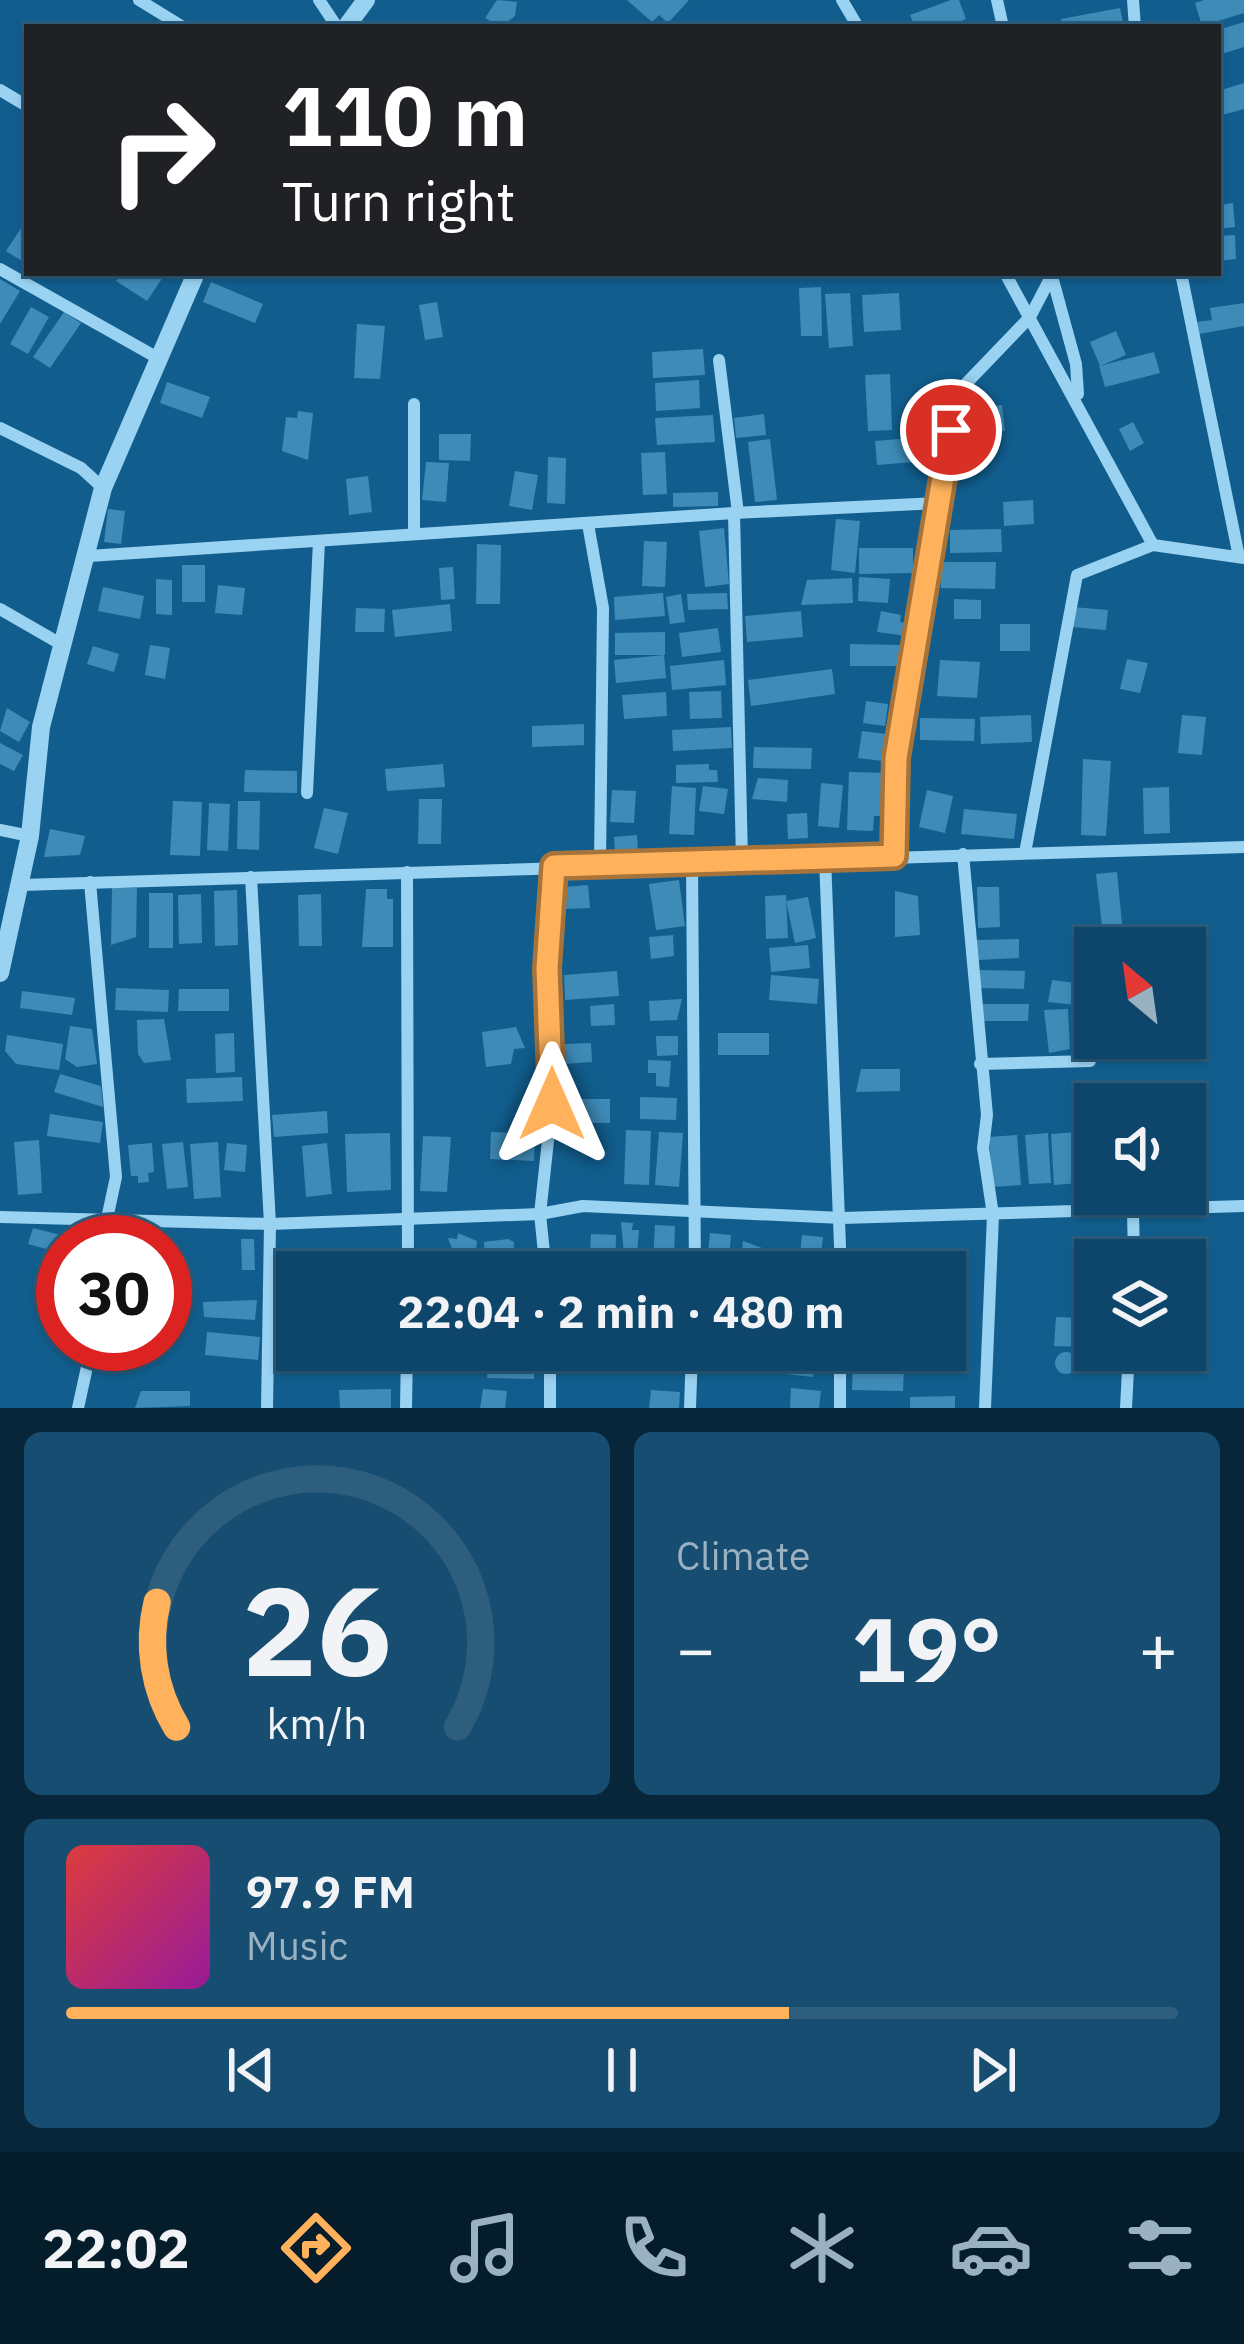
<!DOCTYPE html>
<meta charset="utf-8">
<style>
:root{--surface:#0d466a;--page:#164d70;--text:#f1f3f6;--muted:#9ab1c1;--line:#2d5e7e;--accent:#ffb25b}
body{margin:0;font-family:"IBM Plex Sans",sans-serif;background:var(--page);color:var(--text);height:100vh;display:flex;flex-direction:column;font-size:45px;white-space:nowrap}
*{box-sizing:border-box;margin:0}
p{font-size:39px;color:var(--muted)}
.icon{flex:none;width:66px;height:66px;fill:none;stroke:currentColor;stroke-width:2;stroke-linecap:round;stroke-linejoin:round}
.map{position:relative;height:1408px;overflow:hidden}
.panel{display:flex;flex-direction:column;gap:24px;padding:24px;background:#07263a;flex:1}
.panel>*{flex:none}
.banner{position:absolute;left:24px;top:24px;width:1197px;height:252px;border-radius:0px;box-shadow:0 3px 9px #0004,0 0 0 3px var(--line);background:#202124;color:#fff;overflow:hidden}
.needle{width:78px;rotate:331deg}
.controls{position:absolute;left:1074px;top:927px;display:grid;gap:24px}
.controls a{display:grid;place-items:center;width:132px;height:132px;border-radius:0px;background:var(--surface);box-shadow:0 3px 9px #0004,0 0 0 3px var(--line);font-size:60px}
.speed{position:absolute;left:36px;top:1215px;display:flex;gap:24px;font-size:60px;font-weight:700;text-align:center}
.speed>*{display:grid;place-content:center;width:156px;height:156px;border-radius:50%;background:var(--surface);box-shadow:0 3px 9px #0004,0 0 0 3px var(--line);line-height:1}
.speed .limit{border:18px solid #d22;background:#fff;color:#111}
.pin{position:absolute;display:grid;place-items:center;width:102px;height:102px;color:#fff;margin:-51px;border:6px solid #fff;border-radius:50%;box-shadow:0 3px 12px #0007}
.me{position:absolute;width:132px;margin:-66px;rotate:0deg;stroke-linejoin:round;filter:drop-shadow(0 0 9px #0008)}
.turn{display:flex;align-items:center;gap:42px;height:252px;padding:0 60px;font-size:54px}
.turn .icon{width:156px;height:156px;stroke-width:2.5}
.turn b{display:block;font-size:84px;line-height:102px}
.big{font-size:90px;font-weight:700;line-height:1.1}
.panel .widget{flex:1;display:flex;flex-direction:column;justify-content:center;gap:18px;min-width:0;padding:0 42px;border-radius:18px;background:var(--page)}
.panel .dial{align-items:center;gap:0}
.dial svg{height:312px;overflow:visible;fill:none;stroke:var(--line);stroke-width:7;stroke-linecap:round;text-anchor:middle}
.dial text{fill:var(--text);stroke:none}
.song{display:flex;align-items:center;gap:36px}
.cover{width:144px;height:144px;border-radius:18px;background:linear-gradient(135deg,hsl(0 70% 55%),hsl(300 70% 35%))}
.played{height:12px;border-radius:6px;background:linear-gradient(90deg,var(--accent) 65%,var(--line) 65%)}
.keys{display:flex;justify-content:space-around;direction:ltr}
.heat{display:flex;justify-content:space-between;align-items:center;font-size:66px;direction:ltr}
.panel .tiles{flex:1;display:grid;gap:24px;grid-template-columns:1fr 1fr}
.widget:last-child{grid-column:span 2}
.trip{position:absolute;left:276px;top:1251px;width:690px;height:120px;border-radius:0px;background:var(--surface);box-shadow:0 3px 9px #0004,0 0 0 3px var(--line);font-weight:700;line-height:120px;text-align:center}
.dock{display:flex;height:192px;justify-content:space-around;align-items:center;background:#051c2a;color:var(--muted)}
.dock .icon{width:84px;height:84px}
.dock .on{color:var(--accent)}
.dock b{font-size:54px;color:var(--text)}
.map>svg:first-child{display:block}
</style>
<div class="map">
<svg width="1244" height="1408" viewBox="0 0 1244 1408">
<rect width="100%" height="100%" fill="#115e8e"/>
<!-- building -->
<g fill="#3e8bb8">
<polygon points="497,0 517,2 515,16 501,27 485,18"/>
<polygon points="627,0 689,0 668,23 659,15 652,22"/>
<polygon points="951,0 959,0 966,19 946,27 915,27 910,15"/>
<polygon points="1204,0 1244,0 1244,13 1202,26 1195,3"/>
<polygon points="1120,8 1124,27 1062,27 1061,19"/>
<polygon points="1244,22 1244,47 1218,55 1218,30"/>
<polygon points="1244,83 1244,109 1222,115 1218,91"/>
<polygon points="1233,203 1235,227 1218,229 1218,205"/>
<polygon points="27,219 27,264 6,251"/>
<polygon points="1235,235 1236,259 1218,261 1218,236"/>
<polygon points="122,273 156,273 163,277 147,301 116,281"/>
<polygon points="0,279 20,291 0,324"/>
<polygon points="211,282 263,304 255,323 203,302"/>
<polygon points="821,287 822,336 801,336 799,288"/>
<polygon points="850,293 853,346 829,348 825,294"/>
<polygon points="899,293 901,330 864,332 862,295"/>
<polygon points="437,302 443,337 425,340 419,305"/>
<polygon points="1244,303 1244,326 1199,334 1197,322 1212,320 1210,308"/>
<polygon points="31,307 49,317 28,354 10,344"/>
<polygon points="64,312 81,323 50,368 33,357"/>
<polygon points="357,324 385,326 380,379 354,378"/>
<polygon points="1116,331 1126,355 1100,366 1090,342"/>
<polygon points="703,349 705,375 653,378 652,352"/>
<polygon points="1154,352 1160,373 1105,387 1099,366"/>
<polygon points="890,374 892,430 868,431 865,375"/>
<polygon points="699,380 700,408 656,411 655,383"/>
<polygon points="167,382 210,397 202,418 160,403"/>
<polygon points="1002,405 1005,431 968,435 965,409"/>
<polygon points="298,411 313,413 308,460 282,451 286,417 297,418"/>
<polygon points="764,414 766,435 736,438 734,418"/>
<polygon points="713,415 715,442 657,445 655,418"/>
<polygon points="1133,422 1144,443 1130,451 1119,429"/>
<polygon points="439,434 471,434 470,461 439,460"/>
<polygon points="925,437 927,461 877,465 875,441"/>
<polygon points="770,439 777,500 755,502 748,442"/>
<polygon points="665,452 667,494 643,495 641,453"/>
<polygon points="548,457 566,458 565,504 547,503"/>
<polygon points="426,462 449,463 446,502 422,500"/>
<polygon points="515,471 538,475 532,510 509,506"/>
<polygon points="368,476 372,512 349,515 346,479"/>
<polygon points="718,492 718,506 673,507 673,493"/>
<polygon points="1033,500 1034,524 1004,526 1003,502"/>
<polygon points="108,509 125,511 121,544 104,542"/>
<polygon points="836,519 860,521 855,573 831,570"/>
<polygon points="724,528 729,584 705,587 699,531"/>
<polygon points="1001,529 1002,552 950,553 950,530"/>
<polygon points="644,541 667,542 665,587 642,586"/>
<polygon points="477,544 501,545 500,604 476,604"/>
<polygon points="859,548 913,548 913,573 859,574"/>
<polygon points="941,562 996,562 995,589 941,588"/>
<rect x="182" y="565" width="23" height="37"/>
<polygon points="453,567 455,599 441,600 439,568"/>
<polygon points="859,577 890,579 888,603 858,601"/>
<polygon points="852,578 853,603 801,605 807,580"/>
<polygon points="156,579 172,580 172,615 156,614"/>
<polygon points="218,585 245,588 242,615 215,613"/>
<polygon points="103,587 144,596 140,619 98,611"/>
<polygon points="663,593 665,616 615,620 614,597"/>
<polygon points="727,593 728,609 688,610 687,594"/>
<polygon points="681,594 685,622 670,624 666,597"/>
<polygon points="954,599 981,600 981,619 954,619"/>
<polygon points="450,604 452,631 395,637 392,610"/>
<polygon points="1073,607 1108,610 1106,630 1071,627"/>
<polygon points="356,608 385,609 384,632 355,632"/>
<polygon points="801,611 803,637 747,642 745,616"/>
<polygon points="881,611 901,615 900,622 910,624 907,636 877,632"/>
<rect x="1000" y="624" width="30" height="27"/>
<polygon points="718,628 721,652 682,657 679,633"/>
<polygon points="665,632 665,655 615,655 615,633"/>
<polygon points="850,644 902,645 902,666 850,666"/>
<polygon points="150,645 170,648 165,679 145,675"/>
<polygon points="93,646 119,654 114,672 87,664"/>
<polygon points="664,655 666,678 616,683 614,660"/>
<polygon points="1127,659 1148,663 1140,693 1120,689"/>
<polygon points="724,660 726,685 672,690 670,666"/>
<polygon points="940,660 980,662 977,698 937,696"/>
<polygon points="832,669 835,694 751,706 748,680"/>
<polygon points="721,691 722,718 690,719 689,692"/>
<polygon points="666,692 667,716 624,719 622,695"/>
<polygon points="866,701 888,704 885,726 863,723"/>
<polygon points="7,708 30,722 19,742 0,731"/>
<polygon points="1031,715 1032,742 981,744 980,717"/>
<polygon points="1182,715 1206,717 1202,755 1178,753"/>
<polygon points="920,718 975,719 974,741 920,740"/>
<polygon points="584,724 584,745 532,747 532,726"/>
<polygon points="731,727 732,748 673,751 672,730"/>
<polygon points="862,731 886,734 883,761 858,758"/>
<polygon points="0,743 23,755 14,771 0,764"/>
<polygon points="754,747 812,748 811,769 753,768"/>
<polygon points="1083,759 1111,761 1106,836 1081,835"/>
<polygon points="443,764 445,787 387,791 385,769"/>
<polygon points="709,764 709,770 717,770 718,782 676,783 676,765"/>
<polygon points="245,770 297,771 297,793 244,792"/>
<polygon points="849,772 888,773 886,816 874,816 873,831 847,830"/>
<polygon points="758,778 788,780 787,802 752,799"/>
<polygon points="821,783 843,785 839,828 818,826"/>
<polygon points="672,786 696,788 694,835 669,834"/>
<polygon points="703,786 728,789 724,814 699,811"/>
<polygon points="1169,787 1170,833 1144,834 1143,788"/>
<polygon points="612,790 636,791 634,823 610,822"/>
<polygon points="927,790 953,796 945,833 919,827"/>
<polygon points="419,799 442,799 441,844 418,844"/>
<polygon points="173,801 202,802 200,856 170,855"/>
<polygon points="238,801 260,801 259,850 237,849"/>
<polygon points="209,803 230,804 228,851 207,850"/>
<polygon points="324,808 348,813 338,854 314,848"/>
<polygon points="964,809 1017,814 1014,839 961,834"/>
<polygon points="807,813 808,838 788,839 787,814"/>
<polygon points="50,829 85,836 80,855 44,857"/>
<polygon points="637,835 638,852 615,854 614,837"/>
<polygon points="1117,872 1122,924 1102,926 1096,874"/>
<polygon points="679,880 685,926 656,930 649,884"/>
<polygon points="588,885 590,908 565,909 564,887"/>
<polygon points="977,887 999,887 1000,927 978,928"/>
<polygon points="112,888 137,888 136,937 111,945"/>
<polygon points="366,889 387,889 387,899 393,899 393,947 362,947"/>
<polygon points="237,890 238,945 215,946 214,891"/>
<polygon points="895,891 918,896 920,935 895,937"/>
<rect x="149" y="893" width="24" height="55"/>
<polygon points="201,894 202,943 179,944 178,895"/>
<polygon points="321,894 322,946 299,946 298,895"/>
<polygon points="786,895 788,938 766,939 765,896"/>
<polygon points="808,897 816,938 795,943 786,901"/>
<polygon points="673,935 674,956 651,959 649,937"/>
<polygon points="1019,939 1019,958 977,960 976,940"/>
<polygon points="808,945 810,968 771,972 769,948"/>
<polygon points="978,970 1025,971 1024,989 978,988"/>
<polygon points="617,971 619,996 565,1000 564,975"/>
<polygon points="771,975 819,979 817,1004 769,1000"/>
<polygon points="1052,980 1084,984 1082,998 1077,998 1076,1005 1048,1002"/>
<polygon points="116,988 169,990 168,1012 115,1010"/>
<polygon points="179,989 229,989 229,1011 178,1011"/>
<polygon points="22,991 75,998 72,1015 20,1008"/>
<polygon points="682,999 677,1020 650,1021 649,1001"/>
<polygon points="614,1004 615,1025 591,1026 590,1006"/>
<polygon points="979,1004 1029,1004 1028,1021 979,1021"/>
<polygon points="1068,1009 1070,1049 1049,1053 1044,1010"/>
<polygon points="164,1019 171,1060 144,1063 138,1054 137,1020"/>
<polygon points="70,1026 92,1029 97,1064 77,1067 65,1059"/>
<polygon points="516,1027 525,1048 514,1049 511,1064 486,1067 482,1032"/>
<polygon points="234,1033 235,1072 216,1073 215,1034"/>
<rect x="718" y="1033" width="51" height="22"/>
<polygon points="7,1035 63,1044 59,1070 16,1064 5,1051"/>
<polygon points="656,1036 678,1036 678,1055 657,1056"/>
<polygon points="591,1043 592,1062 565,1064 564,1044"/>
<polygon points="648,1060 671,1061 669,1087 656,1086 656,1073 648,1073"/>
<polygon points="861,1069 900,1069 900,1091 856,1092"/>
<polygon points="60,1074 101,1086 103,1107 54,1092"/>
<polygon points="242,1077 243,1101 187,1103 186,1079"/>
<polygon points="640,1097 677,1098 676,1120 640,1119"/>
<rect x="565" y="1099" width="45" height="24"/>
<polygon points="327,1111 328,1133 274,1137 272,1115"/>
<polygon points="50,1114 103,1122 100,1143 47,1136"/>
<polygon points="626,1130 651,1131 649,1185 624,1184"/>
<polygon points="491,1132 535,1134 534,1161 490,1159"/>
<polygon points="659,1132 683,1133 679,1187 655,1185"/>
<polygon points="1076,1132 1079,1183 1054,1185 1051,1134"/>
<polygon points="390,1133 391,1190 347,1192 345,1134"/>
<polygon points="1048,1133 1051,1183 1029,1184 1025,1135"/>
<polygon points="1017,1135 1021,1185 993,1187 989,1137"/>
<polygon points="423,1136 451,1137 447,1192 420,1191"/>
<polygon points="39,1140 42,1193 18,1195 14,1142"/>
<polygon points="183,1142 188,1187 167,1189 162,1144"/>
<polygon points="218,1142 221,1197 194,1199 190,1144"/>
<polygon points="152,1143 154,1172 148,1173 149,1182 138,1183 138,1176 131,1176 128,1145"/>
<polygon points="227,1143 247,1145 245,1172 224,1170"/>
<polygon points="327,1143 332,1194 306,1197 302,1146"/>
<polygon points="621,1222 633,1223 632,1230 639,1230 637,1255 624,1254"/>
<polygon points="655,1225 675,1226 674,1262 653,1261"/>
<polygon points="33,1228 61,1235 57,1252 28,1244"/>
<polygon points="458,1233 477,1241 474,1272 444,1272 441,1261 452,1249 448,1238 457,1239"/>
<polygon points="710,1233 731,1235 728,1272 706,1272"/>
<polygon points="591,1234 616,1235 615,1272 589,1272"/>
<polygon points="802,1235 823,1237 819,1272 798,1272"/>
<polygon points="241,1239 254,1239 255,1270 242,1270"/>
<polygon points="508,1239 514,1242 513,1259 500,1272 486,1272 484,1242"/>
<polygon points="743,1241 762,1248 760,1272 740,1272"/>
<polygon points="770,1249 791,1251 789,1272 768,1272"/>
<polygon points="257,1300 255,1320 204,1317 203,1302"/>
<polygon points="1056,1317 1081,1318 1080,1347 1054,1346"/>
<polygon points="207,1332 260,1337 258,1360 205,1355"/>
<circle cx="1066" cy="1363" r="11"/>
<polygon points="788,1352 816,1355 813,1377 785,1374"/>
<polygon points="488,1356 534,1357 534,1379 487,1378"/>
<polygon points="853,1365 904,1366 903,1391 852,1390"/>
<polygon points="791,1388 821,1391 819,1408 790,1408"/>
<polygon points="391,1389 391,1408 340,1408 339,1390"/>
<polygon points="483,1389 507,1391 505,1408 480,1408"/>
<polygon points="651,1390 680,1392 679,1408 649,1408"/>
<polygon points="141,1391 190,1391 190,1406 135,1408"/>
<polygon points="955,1396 955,1408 910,1408 910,1397"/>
</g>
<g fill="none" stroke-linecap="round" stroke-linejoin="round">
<!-- minor -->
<g stroke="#9ad2f2" stroke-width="12">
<polyline points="139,0 183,27"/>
<polyline points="319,0 337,27"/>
<polyline points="842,0 858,27"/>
<polyline points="997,0 1003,27"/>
<polyline points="1133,0 1135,27"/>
<polyline points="0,90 27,106"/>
<polyline points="0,269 156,357"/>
<polyline points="1005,273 1153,545"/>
<polyline points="1181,273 1239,557"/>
<polyline points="1053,280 1076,364 1078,394"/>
<polyline points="719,360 738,513"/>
<polyline points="0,428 81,468 103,488"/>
<polyline points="588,524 603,608 600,864"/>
<polyline points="414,534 414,404"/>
<polyline points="89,556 734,513"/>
<polyline points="0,609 59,643"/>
<polyline points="307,793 319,541"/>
<polyline points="0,830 30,836"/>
<polyline points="1025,853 1077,575 1153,545 1244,558"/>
<polyline points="963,854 987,1115 983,1148 993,1215 985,1408"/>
<polyline points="894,856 895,758 957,393 1030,317 1053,273"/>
<polyline points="825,858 841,1272"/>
<polyline points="742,860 734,513 938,503"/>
<polyline points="692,862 695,1272"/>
<polyline points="407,872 408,1272"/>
<polyline points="251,877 270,1224 267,1408"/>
<polyline points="90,882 116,1177 102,1242"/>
<polyline points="21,885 1244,847"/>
<polyline points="980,1064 1090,1061"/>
<polyline points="1133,1210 1134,1260"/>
<polyline points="0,1217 270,1224 540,1214 583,1206 842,1218 1244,1206"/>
<polyline points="546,1272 540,1214 552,1104 547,968 554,865"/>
<polyline points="550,1350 550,1408"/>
<polyline points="78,1408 92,1344"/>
<polyline points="406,1408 407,1350"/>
<polyline points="690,1408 692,1350"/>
<polyline points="840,1408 840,1350"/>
<polyline points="1126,1408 1129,1350"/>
</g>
<!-- tertiary -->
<g stroke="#9ad2f2" stroke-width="18">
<polyline points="346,27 366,0"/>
<polyline points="0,973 30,836 41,727 103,488 196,273"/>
</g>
</g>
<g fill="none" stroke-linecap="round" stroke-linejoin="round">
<!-- route casing -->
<g stroke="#a6743b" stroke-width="30">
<polyline id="route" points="552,1104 547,968 554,866 894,856 896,758 951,430"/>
</g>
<!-- route -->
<use href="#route" stroke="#ffb25b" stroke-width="21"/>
</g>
</svg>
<div class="controls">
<a><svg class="needle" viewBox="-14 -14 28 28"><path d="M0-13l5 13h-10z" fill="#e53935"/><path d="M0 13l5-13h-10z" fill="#9ab1c1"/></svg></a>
<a><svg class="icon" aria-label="sound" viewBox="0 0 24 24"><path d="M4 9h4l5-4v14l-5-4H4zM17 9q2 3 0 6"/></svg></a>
<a><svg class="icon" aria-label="layers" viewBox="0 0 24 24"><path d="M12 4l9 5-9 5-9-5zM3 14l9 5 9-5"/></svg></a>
</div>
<div class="speed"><div class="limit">30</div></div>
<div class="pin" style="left:951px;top:430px;background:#d93025"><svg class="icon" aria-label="arrive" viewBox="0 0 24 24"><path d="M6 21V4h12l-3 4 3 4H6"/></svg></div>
<svg class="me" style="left:552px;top:1104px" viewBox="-20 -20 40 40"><path d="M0-17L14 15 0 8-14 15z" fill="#ffb25b" stroke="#fff" stroke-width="4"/></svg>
<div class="trip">22:04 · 2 min · 480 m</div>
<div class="banner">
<div class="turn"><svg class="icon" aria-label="right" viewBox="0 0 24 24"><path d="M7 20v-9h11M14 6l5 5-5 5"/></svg><div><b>110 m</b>Turn right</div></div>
</div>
</div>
<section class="panel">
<div class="tiles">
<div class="widget dial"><svg viewBox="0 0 100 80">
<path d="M14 69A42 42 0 1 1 86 69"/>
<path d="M14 69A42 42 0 0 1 9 37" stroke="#ffb25b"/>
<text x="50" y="56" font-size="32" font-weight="700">26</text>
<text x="50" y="72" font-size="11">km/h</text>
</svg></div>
<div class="widget"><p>Climate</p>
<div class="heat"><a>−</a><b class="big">19°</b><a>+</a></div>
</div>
<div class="widget">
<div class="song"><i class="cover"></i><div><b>97.9 FM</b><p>Music</p></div></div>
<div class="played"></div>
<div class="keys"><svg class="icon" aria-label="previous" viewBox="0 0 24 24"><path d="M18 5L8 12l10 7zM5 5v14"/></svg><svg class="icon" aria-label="pause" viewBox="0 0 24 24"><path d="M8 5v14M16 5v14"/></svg><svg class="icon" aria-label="next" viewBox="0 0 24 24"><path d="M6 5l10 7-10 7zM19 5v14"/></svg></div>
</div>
</div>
</section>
<nav class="dock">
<b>22:02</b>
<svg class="icon on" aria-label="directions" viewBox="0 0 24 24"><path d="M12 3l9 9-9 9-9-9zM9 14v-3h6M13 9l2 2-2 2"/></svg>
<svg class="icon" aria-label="music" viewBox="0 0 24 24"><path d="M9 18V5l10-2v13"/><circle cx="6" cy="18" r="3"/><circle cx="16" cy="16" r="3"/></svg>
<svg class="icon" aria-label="phone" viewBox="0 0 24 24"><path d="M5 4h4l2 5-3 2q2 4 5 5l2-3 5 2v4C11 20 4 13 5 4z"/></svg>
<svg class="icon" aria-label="climate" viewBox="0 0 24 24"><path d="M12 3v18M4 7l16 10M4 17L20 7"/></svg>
<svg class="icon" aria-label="car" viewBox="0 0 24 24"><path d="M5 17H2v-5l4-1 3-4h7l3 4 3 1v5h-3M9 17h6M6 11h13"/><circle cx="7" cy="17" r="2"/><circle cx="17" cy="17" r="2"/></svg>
<svg class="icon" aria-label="filters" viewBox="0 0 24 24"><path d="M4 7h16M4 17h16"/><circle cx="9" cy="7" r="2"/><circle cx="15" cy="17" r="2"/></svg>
</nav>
